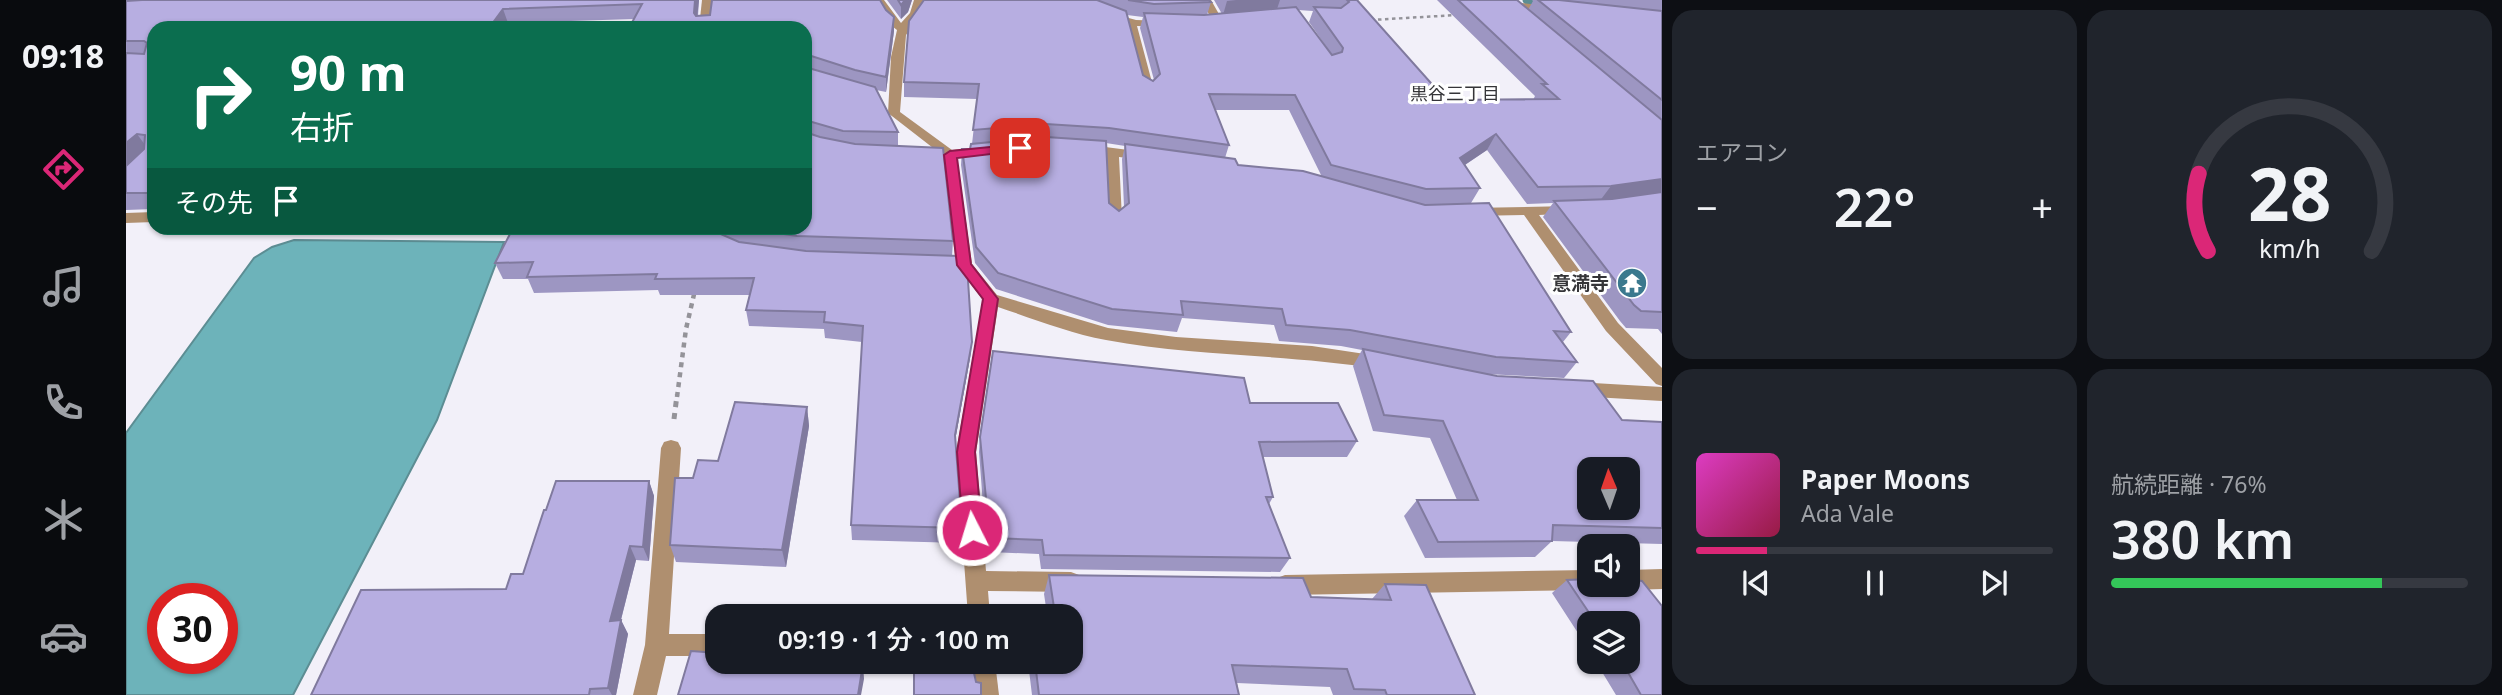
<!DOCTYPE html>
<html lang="ja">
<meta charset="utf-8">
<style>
:root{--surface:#171b24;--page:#20242c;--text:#f1f3f6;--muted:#9ea1a6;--line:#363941;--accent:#db2777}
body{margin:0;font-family:"Noto Sans","Noto Sans JP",sans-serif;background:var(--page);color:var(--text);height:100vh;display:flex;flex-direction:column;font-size:26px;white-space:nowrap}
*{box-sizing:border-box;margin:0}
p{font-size:23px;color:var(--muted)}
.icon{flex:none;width:38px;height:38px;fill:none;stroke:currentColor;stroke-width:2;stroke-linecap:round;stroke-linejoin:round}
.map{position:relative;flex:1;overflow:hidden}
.side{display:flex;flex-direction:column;gap:10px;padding:10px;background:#0d0f14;width:840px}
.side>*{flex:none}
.guide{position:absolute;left:21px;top:21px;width:665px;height:214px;border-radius:21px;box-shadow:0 2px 5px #0004;background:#0b6e4f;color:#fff;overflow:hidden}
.needle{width:46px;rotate:358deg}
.fabs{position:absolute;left:1451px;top:457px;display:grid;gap:14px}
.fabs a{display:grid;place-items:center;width:63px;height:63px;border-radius:14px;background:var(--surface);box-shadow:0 2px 5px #0004;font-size:35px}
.speed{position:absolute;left:21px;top:583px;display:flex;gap:14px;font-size:35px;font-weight:700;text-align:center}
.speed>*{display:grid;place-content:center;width:91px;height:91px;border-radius:50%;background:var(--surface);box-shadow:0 2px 5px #0004;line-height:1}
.speed .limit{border:10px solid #d22;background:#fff;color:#111}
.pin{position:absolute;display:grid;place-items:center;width:60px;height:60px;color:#fff;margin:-30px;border-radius:14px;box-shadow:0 4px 10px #0006}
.me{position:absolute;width:77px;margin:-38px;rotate:355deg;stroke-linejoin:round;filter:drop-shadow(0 0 5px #0008)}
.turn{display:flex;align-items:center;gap:24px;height:147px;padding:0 28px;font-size:32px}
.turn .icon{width:91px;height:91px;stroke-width:2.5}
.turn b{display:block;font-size:49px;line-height:60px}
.then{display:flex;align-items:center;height:66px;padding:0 28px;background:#0003;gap:14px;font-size:26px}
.big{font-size:52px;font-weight:600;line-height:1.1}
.side .tile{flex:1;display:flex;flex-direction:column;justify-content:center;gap:10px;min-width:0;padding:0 24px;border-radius:21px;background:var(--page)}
.side .dial{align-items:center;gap:0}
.dial svg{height:182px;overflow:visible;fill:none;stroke:var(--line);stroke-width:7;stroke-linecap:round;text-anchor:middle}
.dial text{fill:var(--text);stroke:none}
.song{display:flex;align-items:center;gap:21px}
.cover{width:84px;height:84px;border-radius:10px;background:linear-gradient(135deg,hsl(310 70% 55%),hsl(340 70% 35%))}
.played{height:7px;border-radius:4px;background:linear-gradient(90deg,var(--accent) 20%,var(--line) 20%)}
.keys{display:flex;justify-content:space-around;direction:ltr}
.heat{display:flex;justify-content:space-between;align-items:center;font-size:38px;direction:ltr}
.charge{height:10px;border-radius:5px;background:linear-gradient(90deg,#34c759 76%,var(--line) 0)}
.side .tiles{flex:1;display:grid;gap:10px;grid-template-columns:repeat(2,1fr)}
.trip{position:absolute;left:579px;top:604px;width:378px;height:70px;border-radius:21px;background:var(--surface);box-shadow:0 2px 5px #0004;font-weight:600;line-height:70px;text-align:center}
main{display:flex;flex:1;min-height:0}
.tab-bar{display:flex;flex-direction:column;width:126px;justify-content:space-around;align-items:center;background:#090b0e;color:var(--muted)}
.tab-bar .icon{width:49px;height:49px}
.tab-bar .selected{color:var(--accent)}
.tab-bar b{font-size:32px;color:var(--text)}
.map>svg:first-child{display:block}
</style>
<main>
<nav class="tab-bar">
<b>09:18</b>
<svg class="icon selected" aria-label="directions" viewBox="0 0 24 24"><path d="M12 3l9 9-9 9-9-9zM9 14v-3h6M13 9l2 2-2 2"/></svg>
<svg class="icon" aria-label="music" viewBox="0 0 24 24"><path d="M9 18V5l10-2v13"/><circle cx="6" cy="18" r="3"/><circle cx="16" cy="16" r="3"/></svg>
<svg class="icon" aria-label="phone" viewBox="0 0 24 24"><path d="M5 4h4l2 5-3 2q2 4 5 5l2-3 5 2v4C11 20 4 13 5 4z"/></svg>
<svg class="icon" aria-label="climate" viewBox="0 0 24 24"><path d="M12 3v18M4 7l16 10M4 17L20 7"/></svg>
<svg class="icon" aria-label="car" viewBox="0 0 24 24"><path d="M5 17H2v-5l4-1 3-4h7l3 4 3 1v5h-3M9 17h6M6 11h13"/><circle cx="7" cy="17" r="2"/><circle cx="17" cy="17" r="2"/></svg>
</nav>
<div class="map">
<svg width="1536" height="695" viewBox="0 0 1536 695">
<rect width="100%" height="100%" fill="#f2f0f9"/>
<!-- water -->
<path fill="#6db3ba" stroke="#5c8d93" stroke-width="2" fill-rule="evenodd" d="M 168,240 L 378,242 L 311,420 L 167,695 L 0,695 L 0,433 L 128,258 L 146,247 ZM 37,598 L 96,598 L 96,658 L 37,658 Z"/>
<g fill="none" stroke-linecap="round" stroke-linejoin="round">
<!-- stream -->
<polyline stroke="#5c8d93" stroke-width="9" points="1401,0 1421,2"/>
<!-- path-far2 -->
<polyline stroke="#949399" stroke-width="2.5" stroke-dasharray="3.5 3.5" stroke-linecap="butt" points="1245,20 1331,15"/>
<!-- path-far1 -->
<polyline stroke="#949399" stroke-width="4.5" stroke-dasharray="5 5" stroke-linecap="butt" points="551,397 560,329 569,290"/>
<!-- path -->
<polyline stroke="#949399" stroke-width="5" stroke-dasharray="6 6" stroke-linecap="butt" points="548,419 551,395"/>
<!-- minor -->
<g fill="#af8f6f" fill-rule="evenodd">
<polygon points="576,0 586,0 585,28 573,28"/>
<path d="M 748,0 L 758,0 L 775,23 L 784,13 L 788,0 L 798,0 L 795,14 L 780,35 L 774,112 L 826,150 L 858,147 L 865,151 L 858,155 L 831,158 L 846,264 L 871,295 L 982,328 L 1050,337 L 1186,346 L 1259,357 L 1262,362 L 1259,367 L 1253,369 C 1163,354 1070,357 980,340 C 943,333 908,319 872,307 L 850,452 L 860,571 L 945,572 L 953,575 L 956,582 L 953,589 L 945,592 L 862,591 L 864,616 L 842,616 L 830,452 L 857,300 L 830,265 L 818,159 L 790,160 L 790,154 L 811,151 L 762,113 L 765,57 L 771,30 L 762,23 Z"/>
<polygon points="1075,0 1085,0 1098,23 1097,25 1089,25"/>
<polygon points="1343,0 1373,0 1428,7 1433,10 1428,13 1348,3"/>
<polygon points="981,12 1010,20 1039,21 1045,24 1039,27 1011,26 1028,90 1026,93 1022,94 1016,90 999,24 977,17 976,15"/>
<polygon points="956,144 1018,152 1025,156 1018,160 993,157 996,219 994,222 984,222 982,219 979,155 951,151 949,148"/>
<polygon points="1446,206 1451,207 1453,210 1451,213 1413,215 1492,323 1536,368 1536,386 1530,384 1480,331 1398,215 1344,216 1337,212 1344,208"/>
<polygon points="28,212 28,222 0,223 0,213"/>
<polygon points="1450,382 1536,387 1536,401 1450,396 1444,394 1441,389 1444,384"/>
<polygon points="545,440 552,442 555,448 543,634 592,634 592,656 540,656 531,695 507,695 519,645 535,448 538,442"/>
<polygon points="1536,569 1536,589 1502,590 1493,584 1502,584 1502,570"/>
<polygon points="1463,570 1463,584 1472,584 1463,590 1159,595 1151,592 1148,585 1151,578 1159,575"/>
<polygon points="845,662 869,662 873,695 849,695"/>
</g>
</g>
<!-- wall -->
<g fill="#9d96c2" fill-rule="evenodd">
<polygon points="0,0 573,0 572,16 768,31 760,92 750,90 772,132 772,146 827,241 826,256 846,342 844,358 829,441 836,528 834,543 726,540 725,525 736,342 699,338 698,329 623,326 620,310 624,295 534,295 532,290 408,293 402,279 377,279 369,263 387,228 679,228 679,28 508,19 382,23 379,28 28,28 28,209 0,210"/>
<polygon points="761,0 786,0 782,12 775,19"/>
<path d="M 798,0 L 1083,0 L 1085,2 L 1081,15 L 1096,14 L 1088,0 L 1231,0 L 1320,100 L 1407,100 L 1409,96 L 1311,0 L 1391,0 L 1402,10 L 1407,1 L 1406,0 L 1536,0 L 1536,334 L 1532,329 L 1500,328 L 1494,321 L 1417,217 L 1427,203 L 1401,204 L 1361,150 L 1339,165 L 1354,188 L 1345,203 L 1445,332 L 1437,342 L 1451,362 L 1438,378 L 1360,374 L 1496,420 L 1536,422 L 1536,544 L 1426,541 L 1409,557 L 1299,558 L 1278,516 L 1291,500 L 1331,500 L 1304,438 L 1247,431 L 1227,366 L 1236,350 L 1215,346 L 1153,341 L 1148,325 L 1056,318 L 1051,332 L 982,325 L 870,289 L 849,263 L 835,165 L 836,149 L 844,149 L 846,144 L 851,99 L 778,97 L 778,82 ZM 1172,10 L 1187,11 L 1183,22 L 1206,55 ZM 1001,15 L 1017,17 L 1014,28 L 1028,80 L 1027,81 L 1017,75 ZM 1089,110 L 1163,110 L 1196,177 L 1112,165 L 1099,158 L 1103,145 ZM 980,143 L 999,146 L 996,159 L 998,207 L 993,211 L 983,203 Z"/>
<polygon points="1124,403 1231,441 1221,457 1137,457 1147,497 1143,504 1164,558 1154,572 915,569 913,554 864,552 864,544 860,544 853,452 854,437"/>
<polygon points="681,407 683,426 660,567 550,562 544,545 567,478 592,461"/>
<polygon points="523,481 528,496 523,561 510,560 495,620 502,634 490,695 185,695 380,589 397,574 420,510"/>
<polygon points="923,575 1185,597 1246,599 1259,584 1349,695 1207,695 1204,687 1111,683 1113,695 906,695 902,662 945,662 945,616 904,616 904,614 921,614 918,594"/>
<polygon points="1463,579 1463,584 1502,584 1502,579 1516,581 1536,606 1536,695 1490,695 1470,662 1502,662 1502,623 1463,623 1463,650 1426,593 1441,580"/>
</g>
<!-- shaded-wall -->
<g fill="#807a9e">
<polygon points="569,0 573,0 570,28 568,13"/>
<polygon points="779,0 786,0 782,12 775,19 775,5"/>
<polygon points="1110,0 1154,0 1151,9 1097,15 1101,1"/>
<polygon points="377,9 382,23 379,28 363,28"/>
<polygon points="768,17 768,31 760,92 760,77"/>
<polygon points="11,134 22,149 0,170 0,143"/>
<polygon points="1370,134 1361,150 1325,174 1334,158"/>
<polygon points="1536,179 1536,193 1473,202 1485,186"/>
<polygon points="846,342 844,358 827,452 829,435"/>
<polygon points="681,407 683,426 660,567 656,550"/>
<polygon points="523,481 528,496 523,561 517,547"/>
<polygon points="504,546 510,560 491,635 484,621"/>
<polygon points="495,620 502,634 490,695 486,695 482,688"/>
<polygon points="737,664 738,679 735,695 732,695"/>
</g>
<!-- building -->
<g fill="#b7aee1" stroke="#807a9e" stroke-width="2" fill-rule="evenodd">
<polygon points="16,0 569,0 568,13 570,16 584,15 586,0 754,0 760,10 768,17 760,77 729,70 679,54 679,28 503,28 516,4 377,9 363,28 28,28 28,193 0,193 0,166 18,149 19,135 11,134 0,143 0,53 18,54 21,43 18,41 0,41 0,1"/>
<polygon points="772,0 779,0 775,5"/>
<polygon points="798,0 971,0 1000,11 1017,75 1027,81 1034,74 1018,13 1078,15 1170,7 1206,55 1216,52 1217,48 1188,7 1215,8 1223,2 1221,0 1231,0 1320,100 1433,99 1416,84 1421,84 1332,0 1391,0 1536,120 1536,179 1485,186 1412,187 1370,134 1334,158 1354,188 1300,189 1205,165 1169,95 1083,94 1103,145 983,128 920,124 847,130 853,84 778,82 783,21"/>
<polygon points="1002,0 1083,0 1085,2 1028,4"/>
<polygon points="1412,0 1433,0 1536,11 1536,100"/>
<polygon points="679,67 749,87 772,132 717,131 679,120"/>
<polygon points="679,132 694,137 729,144 817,148 827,241 671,236 617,228 679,228"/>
<polygon points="920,137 980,141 983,203 993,211 1003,203 999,144 1109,159 1112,165 1177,171 1299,205 1363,203 1445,332 1428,331 1451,362 1370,357 1224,330 1160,325 1156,309 1055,301 1057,315 986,309 872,273 850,247 836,149 844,149 845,144"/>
<polygon points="1536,192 1536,312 1515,311 1508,305 1428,201 1486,199"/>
<polygon points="387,228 581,228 613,242 680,251 833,256 841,265 846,342 829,435 836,528 725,525 737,326 698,322 699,312 620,310 628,278 529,279 531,274 401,277 407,262 369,263"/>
<path d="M 1237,349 L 1371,376 L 1467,381 L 1496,420 L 1536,422 L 1536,528 L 1427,525 L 1426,541 L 1312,542 L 1291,500 L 1352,500 L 1317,421 L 1258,415 ZM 1463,469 L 1502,469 L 1502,508 L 1463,508 Z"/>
<polygon points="867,351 1118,378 1124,403 1212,403 1231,441 1133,442 1147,497 1140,497 1164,558 918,555 916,540 866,538 866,529 863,529 854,437"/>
<polygon points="609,402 681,407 656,550 544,545 549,478 567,478 572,460 592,461"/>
<polygon points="430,481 523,481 517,547 504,546 484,621 495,620 482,688 464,689 463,695 185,695 235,590 380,589 385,574 397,574 418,510 420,510"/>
<polygon points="923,575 1177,578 1185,597 1265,600 1259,584 1300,585 1349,695 1261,695 1259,690 1228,689 1221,669 1106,665 1113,695 913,695 909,662 945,662 945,616 904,616 904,614 929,614"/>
<polygon points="1463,579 1463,584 1502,584 1502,579 1516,581 1536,606 1536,695 1515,695 1496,662 1502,662 1502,623 1470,623 1441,580"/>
<polygon points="565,651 592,653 592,662 716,662 737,664 732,695 552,695"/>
<polygon points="788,671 848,673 850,682 855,683 855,695 788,695"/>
</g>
<!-- route -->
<polygon fill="#db2777" stroke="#8e194d" stroke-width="2" points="894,144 900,148 899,150 831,158 845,264 872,299 849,452 856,530 853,535 846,538 839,535 837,530 831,452 857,299 831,265 818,155 824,151"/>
<!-- icons -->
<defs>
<g id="temple-disc" transform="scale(1.575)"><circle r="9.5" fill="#3b798e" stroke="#fff"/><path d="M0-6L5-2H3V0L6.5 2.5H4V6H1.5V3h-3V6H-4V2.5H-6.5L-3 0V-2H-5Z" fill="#fff"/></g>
</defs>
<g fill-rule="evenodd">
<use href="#temple-disc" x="1506" y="283"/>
</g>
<g text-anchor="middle" stroke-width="6" stroke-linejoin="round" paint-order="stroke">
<!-- far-neighbourhood labels -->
<g font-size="18" fill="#353538" stroke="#fff">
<text x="1329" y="100">黒谷三丁目</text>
</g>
<!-- poi labels -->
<g font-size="19" font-weight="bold" fill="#353538" stroke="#fff" text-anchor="end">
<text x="1483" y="290">意満寺</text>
</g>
</g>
</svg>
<div class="fabs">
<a><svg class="needle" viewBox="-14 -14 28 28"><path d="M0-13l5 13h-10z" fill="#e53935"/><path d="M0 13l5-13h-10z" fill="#9ea1a6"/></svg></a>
<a><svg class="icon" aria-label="sound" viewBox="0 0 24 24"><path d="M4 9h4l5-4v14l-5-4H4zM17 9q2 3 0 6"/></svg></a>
<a><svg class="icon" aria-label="layers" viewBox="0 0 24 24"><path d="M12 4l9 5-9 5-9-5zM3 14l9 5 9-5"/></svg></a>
</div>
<div class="speed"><div class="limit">30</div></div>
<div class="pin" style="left:894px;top:148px;background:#d93025"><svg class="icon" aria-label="arrive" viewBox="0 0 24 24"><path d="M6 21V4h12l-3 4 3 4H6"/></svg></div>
<svg class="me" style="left:846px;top:530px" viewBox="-20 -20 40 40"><circle r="17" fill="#db2777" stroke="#fff" stroke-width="3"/><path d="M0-11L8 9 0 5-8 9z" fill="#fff"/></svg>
<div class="trip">09:19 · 1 分 · 100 m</div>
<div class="guide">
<div class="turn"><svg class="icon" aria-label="right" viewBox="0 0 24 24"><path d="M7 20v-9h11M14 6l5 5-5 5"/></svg><div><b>90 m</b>右折</div></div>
<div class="then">その先<svg class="icon" aria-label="arrive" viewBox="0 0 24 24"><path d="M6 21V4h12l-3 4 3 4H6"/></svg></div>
</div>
</div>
<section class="side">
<div class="tiles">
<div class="tile"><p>エアコン</p>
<div class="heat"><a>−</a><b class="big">22°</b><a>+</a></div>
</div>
<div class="tile dial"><svg viewBox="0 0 100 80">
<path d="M14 69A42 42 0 1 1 86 69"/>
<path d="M14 69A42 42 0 0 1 10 35" stroke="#db2777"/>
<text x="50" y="56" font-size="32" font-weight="700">28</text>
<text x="50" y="72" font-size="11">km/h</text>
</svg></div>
<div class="tile">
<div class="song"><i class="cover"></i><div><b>Paper Moons</b><p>Ada Vale</p></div></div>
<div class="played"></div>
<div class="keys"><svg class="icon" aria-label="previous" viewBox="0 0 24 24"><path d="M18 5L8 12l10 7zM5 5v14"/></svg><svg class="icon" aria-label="pause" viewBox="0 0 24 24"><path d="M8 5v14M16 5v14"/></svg><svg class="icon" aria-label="next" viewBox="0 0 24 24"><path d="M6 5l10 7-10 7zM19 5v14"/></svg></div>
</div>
<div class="tile"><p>航続距離 · 76%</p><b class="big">380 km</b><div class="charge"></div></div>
</div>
</section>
</main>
